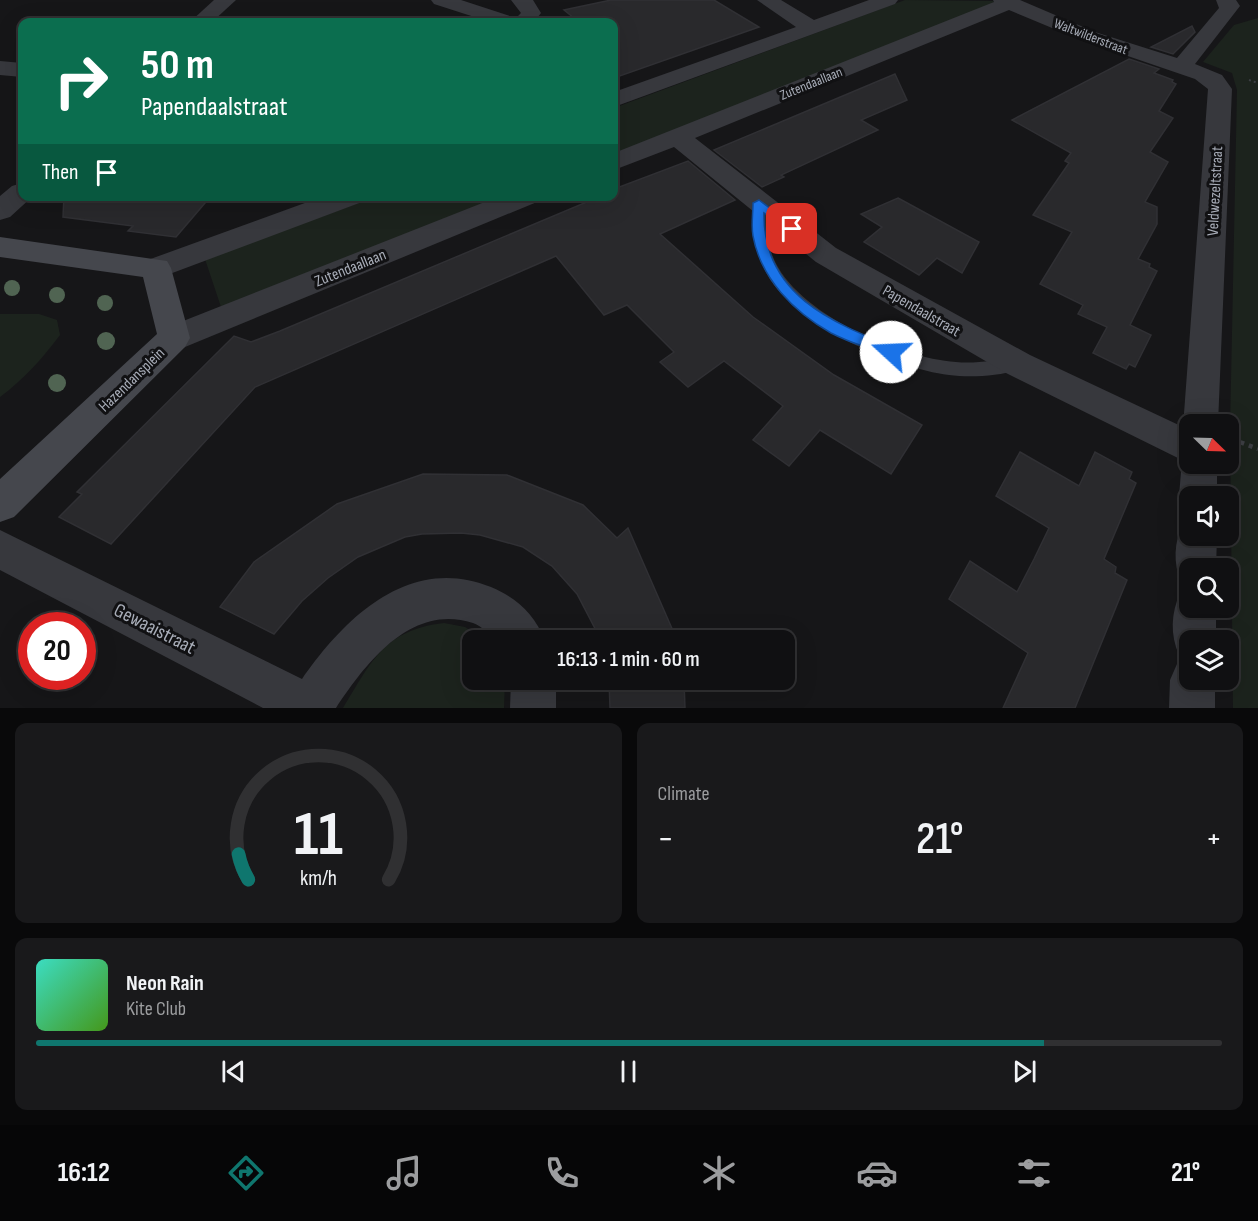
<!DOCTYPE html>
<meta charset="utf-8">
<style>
:root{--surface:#101012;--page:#19191b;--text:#f1f3f6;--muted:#9c9d9f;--line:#303032;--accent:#0f766e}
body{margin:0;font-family:"Sofia Sans Condensed",sans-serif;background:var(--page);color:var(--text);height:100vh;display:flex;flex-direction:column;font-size:22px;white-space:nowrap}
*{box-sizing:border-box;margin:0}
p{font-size:20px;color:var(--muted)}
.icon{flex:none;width:33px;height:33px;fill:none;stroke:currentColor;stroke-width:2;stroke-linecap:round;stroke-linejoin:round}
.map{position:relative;height:708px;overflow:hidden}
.sheet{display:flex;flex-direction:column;gap:15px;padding:15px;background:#09090a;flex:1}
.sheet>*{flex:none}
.banner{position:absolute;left:18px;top:18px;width:600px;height:183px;border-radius:12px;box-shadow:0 6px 24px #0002,0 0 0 2px var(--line);background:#0b6e4f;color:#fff;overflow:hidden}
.needle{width:39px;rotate:113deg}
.controls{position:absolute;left:1179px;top:414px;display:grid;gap:12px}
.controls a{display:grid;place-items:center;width:60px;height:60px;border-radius:12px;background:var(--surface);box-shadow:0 6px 24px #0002,0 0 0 2px var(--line);font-size:30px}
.speed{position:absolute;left:18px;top:612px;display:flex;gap:12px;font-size:30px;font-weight:700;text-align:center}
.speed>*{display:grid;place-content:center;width:78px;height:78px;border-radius:50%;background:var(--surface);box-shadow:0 6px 24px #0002,0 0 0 2px var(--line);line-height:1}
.speed .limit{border:9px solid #d22;background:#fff;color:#111}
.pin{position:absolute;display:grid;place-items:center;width:51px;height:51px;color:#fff;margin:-26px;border-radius:12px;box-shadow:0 3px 9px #0006}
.me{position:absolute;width:66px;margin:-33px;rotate:290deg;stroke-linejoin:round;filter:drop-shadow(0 0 4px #0008)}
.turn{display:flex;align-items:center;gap:21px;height:126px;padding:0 24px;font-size:27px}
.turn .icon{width:78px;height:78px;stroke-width:2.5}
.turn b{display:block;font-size:42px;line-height:51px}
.then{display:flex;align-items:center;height:57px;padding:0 24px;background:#0003;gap:12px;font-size:22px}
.big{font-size:45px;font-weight:600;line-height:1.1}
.sheet .card{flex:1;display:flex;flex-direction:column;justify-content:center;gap:9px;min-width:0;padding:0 21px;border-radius:12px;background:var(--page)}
.sheet .dial{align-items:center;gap:0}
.dial svg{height:156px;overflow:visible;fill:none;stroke:var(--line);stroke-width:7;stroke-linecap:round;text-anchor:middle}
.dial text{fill:var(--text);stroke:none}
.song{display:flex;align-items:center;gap:18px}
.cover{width:72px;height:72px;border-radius:9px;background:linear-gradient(135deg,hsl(170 70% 55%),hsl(100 70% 35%))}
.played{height:6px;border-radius:3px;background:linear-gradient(90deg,var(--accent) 85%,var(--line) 85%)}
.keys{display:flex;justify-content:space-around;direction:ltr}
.heat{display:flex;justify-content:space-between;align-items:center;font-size:33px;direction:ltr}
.sheet .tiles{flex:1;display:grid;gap:15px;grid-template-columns:1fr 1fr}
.card:last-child{grid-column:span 2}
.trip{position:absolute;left:462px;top:630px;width:333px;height:60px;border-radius:12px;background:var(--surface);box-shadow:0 6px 24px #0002,0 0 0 2px var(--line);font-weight:600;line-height:60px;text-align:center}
.tab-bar{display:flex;height:96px;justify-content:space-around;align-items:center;background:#060607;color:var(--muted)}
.tab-bar .icon{width:42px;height:42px}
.tab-bar .current{color:var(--accent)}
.tab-bar b{font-size:27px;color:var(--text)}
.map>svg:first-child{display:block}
</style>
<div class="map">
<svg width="1258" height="708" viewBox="0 0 1258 708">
<rect width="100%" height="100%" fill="#161618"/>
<!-- green -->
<g fill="#1c231d">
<polygon points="905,0 994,1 992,4 614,154 614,108"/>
<polygon points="1258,18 1258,708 1233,708 1230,429 1237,90 1232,73 1203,62 1234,25"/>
<polygon points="375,197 508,197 222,310 205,259"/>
<path d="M 0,314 L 39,314 L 57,320 L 60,335 C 42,359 24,379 0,397 Z"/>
<path d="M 444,623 L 465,627 L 485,640 L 472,640 L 472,680 L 505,680 L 504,708 L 343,708 C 372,661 384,630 444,623 Z"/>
</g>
<!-- building -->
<g fill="#29292c" stroke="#303034" stroke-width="1.5">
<polygon points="611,0 714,0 759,27 614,78 614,22 579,22 564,10"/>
<polygon points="1192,26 1195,32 1173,54 1151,47"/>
<polygon points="1129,59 1159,69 1154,73 1173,80 1172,82 1176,84 1159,111 1173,118 1150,152 1168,162 1145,202 1157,207 1157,224 1138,259 1150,264 1149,267 1157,271 1130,325 1151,335 1135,367 1129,364 1126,369 1093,353 1107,327 1078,314 1083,305 1040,284 1072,232 1033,215 1069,163 1065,161 1071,153 1012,120"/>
<polygon points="895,74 907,100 861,120 878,130 781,175 784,177 762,187 714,150"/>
<polygon points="688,161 735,200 660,234 753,317 834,375 922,425 891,474 820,430 789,466 753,440 783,406 724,361 688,387 660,362 674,352 627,305 604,315 556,256 255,387 111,544 59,517 82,494 77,492 234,336 251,342 280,331 601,196 614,196 614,189"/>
<polygon points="64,196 211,196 176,237 128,231 133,226 63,217"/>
<polygon points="898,198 979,242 962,273 937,258 919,275 864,242 882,227 861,214"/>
<polygon points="1020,452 1079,486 1095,452 1132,472 1129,479 1136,483 1104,559 1116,567 1115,573 1127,580 1075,708 1003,708 1028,653 949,599 970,561 1017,592 1034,559 1049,528 996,496"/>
<polygon points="423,474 507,475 583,505 617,538 628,528 677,640 601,640 577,594 552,566 523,547 480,535 461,533 422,534 405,537 358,557 328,578 302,601 274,634 220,607 254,562 337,504"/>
<polygon points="609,680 684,680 685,708 610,708"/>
</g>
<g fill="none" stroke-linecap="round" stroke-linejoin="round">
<!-- path-far1 -->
<polyline stroke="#3d3f44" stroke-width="2" stroke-dasharray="2 3" stroke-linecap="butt" points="1249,80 1258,83"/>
<!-- path -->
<polyline stroke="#3d3f44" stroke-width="4.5" stroke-dasharray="4 5" stroke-linecap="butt" points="1232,439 1258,449"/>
<!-- lane -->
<path fill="#37383d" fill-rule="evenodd" d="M 759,199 L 766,203 C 766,222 766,238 773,257 C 795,313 899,358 956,362 C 976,364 995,360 1015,357 L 1021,359 L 1023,364 L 1021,369 C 999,376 971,378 949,375 C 894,368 802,327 771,281 C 755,256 751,232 752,203 Z"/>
<!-- street -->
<g fill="#37383d" fill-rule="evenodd">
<polygon points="214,0 236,0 212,22 190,22"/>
<polygon points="431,0 461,0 516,18 521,13 511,0 533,0 541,13 534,22 490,22 434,4"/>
<polygon points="757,0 781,0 814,20 869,0 898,0 895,4 614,107 614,92 796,27"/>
<path d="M 993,0 L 1020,0 L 1095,32 L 1177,58 L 1219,8 L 1216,0 L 1236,0 L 1240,6 L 1195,64 L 1222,75 L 1232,89 L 1218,424 L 1190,424 L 1190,464 L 1217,464 L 1217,496 L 1190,496 L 1190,510 L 1184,508 L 1179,496 L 1182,460 L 1006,373 L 816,262 L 674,147 L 614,170 L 614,153 L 994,2 ZM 1009,10 L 1081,40 L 1195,79 L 1208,89 L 1183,427 L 1030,355 L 836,248 L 695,138 Z"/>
<polygon points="0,61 22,63 22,77 0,75"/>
<polygon points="22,183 22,196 33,196 10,217 0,220 0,196 12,186"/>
<polygon points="324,196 365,196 362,202 167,275 156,279 145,275 141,268 145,261"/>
<polygon points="500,196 540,196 537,202 185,347 174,351 163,347 158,338 163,329"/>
<path d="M 1190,520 L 1190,536 L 1217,536 L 1216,568 L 1190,568 L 1190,585 L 1181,582 C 1173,563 1174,542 1183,523 Z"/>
<path d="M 0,530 L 302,679 C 345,617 410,554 491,587 C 517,598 534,614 545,640 C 537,641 501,643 495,639 C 487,635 483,626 473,623 C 411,603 366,663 336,708 L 263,708 L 0,570 Z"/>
<path d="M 1190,589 L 1190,608 L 1216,608 L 1216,640 L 1190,640 L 1190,680 L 1215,680 L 1215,708 L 1169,708 L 1170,680 L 1177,664 L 1188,659 L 1179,655 C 1170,634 1171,614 1180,593 Z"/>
<polygon points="511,680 556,680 556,708 510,708"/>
</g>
<!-- secondary -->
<polygon fill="#45474d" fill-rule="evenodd" points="0,237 167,261 171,268 190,338 185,347 14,517 0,522 0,479 157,334 143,277 0,257"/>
</g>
<!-- trees -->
<g fill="#506452">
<circle cx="12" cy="288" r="8"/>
<circle cx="57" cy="295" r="8"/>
<circle cx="105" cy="303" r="8"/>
<circle cx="106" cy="341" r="9"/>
<circle cx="57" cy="383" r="9"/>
</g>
<!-- route -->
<path fill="#1a73e8" stroke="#114b97" stroke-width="1.5" d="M 759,200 L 798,229 L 792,233 L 788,232 L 764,213 C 763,295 831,322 896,348 L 898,352 L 896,355 L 887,355 C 869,348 848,342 831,333 C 794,312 761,279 753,236 C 751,226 753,214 753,203 Z"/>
<g text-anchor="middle" stroke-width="6" stroke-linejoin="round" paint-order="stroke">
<!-- far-street labels -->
<g font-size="14" fill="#a8adb8" stroke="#111113">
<text transform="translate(1091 36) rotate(21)" y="5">Waltwilderstraat</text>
<text transform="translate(811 83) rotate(-22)" y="5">Zutendaallaan</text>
</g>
<!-- street labels -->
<g font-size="16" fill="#a8adb8" stroke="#111113">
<text transform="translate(1214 191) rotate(-87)" y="6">Veldwezeltstraat</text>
<text transform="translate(350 267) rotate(-22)" y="6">Zutendaallaan</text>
<text transform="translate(922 310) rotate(30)" y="6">Papendaalstraat</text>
<text transform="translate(131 379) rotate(-44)" y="6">Hazendansplein</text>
</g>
<!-- near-street labels -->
<g font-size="20" fill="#a8adb8" stroke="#111113">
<text transform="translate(155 628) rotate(27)" y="7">Gewaaistraat</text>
</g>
</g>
</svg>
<div class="controls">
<a><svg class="needle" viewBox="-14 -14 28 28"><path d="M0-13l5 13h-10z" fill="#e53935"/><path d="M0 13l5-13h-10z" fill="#9c9d9f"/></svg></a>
<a><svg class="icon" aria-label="sound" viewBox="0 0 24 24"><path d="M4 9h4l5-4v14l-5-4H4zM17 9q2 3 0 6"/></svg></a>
<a><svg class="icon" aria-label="search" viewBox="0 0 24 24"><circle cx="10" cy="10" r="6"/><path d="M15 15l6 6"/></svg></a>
<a><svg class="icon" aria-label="layers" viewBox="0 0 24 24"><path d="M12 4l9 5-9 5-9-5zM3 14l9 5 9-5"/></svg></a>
</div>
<div class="speed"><div class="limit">20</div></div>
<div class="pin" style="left:792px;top:229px;background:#d93025"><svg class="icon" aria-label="arrive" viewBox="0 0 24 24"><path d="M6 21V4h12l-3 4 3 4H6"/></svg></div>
<svg class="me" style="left:891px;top:352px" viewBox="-20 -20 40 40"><circle r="19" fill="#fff"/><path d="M0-13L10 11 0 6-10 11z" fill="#1a73e8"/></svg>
<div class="trip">16:13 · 1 min · 60 m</div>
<div class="banner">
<div class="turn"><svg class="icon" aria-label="right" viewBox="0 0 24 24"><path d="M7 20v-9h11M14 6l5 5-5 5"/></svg><div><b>50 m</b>Papendaalstraat</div></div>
<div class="then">Then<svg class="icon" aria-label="arrive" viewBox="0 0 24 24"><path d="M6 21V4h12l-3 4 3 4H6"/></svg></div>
</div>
</div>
<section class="sheet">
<div class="tiles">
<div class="card dial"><svg viewBox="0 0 100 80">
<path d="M14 69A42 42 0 1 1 86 69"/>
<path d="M14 69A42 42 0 0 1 9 56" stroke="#0f766e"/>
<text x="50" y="56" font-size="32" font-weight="700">11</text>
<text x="50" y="72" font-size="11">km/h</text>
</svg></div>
<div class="card"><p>Climate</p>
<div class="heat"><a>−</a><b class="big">21°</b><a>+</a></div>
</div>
<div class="card">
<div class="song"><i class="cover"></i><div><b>Neon Rain</b><p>Kite Club</p></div></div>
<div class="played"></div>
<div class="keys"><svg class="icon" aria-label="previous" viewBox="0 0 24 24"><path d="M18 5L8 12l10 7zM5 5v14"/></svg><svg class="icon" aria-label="pause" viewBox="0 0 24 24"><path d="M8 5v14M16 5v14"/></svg><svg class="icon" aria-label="next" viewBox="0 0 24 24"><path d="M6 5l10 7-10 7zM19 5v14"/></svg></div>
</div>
</div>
</section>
<nav class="tab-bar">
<b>16:12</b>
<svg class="icon current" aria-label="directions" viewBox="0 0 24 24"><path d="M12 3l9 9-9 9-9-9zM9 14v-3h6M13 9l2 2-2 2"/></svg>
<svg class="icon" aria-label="music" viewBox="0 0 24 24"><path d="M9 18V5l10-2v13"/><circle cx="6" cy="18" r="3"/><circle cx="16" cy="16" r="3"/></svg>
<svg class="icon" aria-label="phone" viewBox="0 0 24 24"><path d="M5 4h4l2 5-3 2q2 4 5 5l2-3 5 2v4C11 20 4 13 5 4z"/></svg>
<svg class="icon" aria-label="climate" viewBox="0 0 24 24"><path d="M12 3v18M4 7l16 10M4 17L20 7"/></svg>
<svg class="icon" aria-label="car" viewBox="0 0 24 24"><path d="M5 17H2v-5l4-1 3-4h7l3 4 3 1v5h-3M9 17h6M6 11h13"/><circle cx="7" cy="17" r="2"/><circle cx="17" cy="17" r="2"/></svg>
<svg class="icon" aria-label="filters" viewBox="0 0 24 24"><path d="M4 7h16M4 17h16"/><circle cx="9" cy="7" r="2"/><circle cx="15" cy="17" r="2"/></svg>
<b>21°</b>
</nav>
